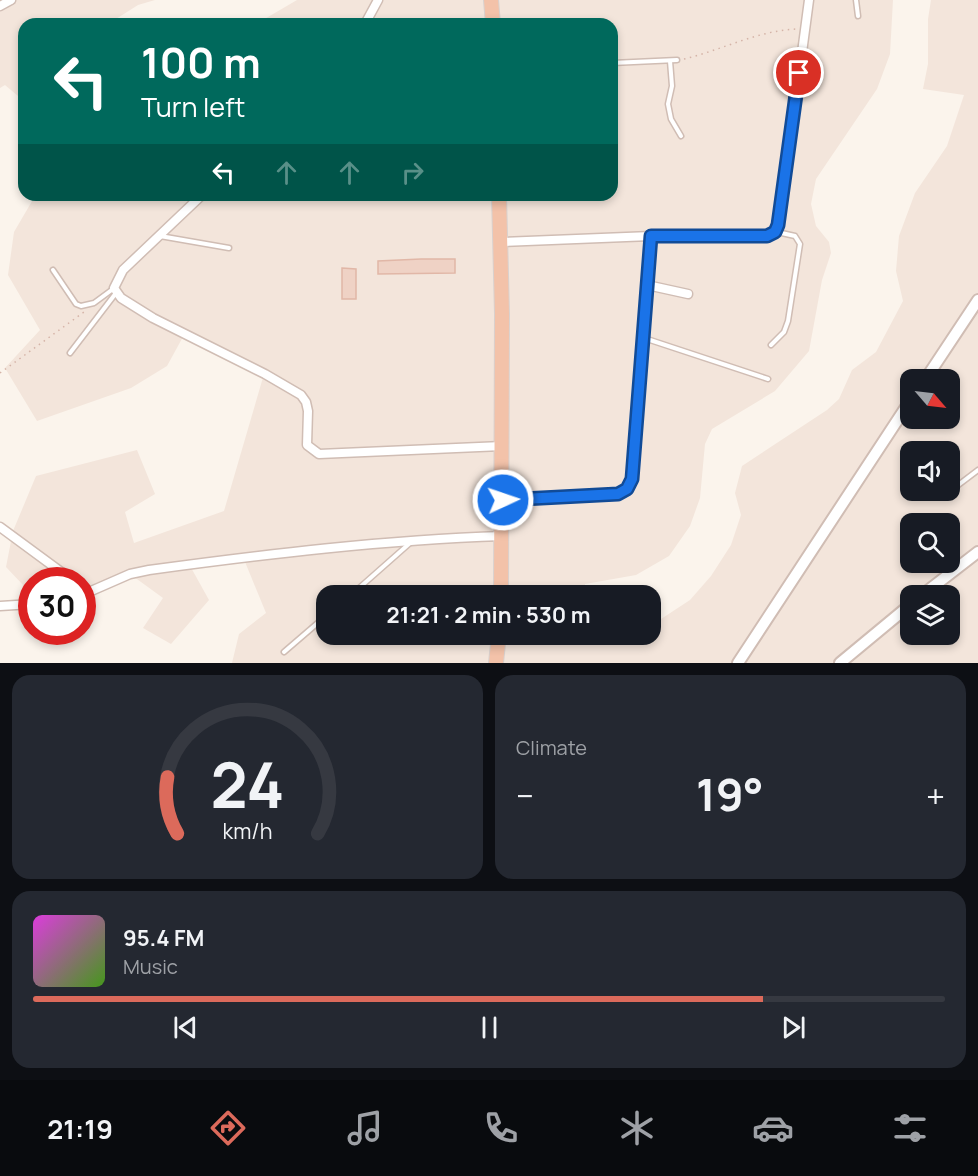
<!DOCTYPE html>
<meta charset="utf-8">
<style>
:root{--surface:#171b24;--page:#242831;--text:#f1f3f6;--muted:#9ea1a6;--line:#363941;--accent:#dc6a5b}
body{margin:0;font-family:Manrope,sans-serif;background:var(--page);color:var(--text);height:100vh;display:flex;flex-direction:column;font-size:22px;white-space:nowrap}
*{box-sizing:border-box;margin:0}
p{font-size:20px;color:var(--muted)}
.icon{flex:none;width:33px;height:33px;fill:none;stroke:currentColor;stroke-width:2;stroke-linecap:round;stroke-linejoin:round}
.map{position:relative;height:663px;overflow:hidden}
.details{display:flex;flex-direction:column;gap:12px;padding:12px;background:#0d0f14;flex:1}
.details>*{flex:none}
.guide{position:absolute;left:18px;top:18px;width:600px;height:183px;border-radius:18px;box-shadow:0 3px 9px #0003;background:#00695c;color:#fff;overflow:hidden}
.needle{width:39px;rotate:118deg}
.buttons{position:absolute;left:900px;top:369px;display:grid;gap:12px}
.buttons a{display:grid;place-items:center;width:60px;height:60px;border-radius:12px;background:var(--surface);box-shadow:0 3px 9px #0003;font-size:30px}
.speed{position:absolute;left:18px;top:567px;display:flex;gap:12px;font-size:30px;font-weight:700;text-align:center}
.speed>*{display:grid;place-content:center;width:78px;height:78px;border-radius:50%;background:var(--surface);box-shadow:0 3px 9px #0003;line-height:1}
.speed .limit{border:9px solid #d22;background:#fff;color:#111}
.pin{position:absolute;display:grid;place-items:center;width:51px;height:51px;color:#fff;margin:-26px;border:3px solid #fff;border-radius:50%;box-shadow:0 2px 6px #0007}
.me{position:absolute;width:66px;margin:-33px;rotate:87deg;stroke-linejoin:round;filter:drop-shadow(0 0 4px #0008)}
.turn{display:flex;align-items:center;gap:21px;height:126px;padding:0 24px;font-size:27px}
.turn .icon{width:78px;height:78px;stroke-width:2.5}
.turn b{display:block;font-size:42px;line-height:51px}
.lanes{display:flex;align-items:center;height:57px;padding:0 24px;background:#0003;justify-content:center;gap:30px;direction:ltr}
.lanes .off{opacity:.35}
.big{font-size:45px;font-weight:700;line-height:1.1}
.details .card{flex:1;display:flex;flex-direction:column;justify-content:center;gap:9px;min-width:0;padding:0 21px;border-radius:18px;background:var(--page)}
.details .dial{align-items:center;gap:0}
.dial svg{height:156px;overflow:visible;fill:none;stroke:var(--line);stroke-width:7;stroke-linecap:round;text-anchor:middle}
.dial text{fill:var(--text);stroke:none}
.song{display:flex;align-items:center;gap:18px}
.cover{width:72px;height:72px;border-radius:9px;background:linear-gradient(135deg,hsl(300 70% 55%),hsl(100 70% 35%))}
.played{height:6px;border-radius:3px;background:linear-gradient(90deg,var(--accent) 80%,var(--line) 80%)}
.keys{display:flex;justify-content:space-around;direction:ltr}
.heat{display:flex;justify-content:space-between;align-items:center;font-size:33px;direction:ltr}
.details .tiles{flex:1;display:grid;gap:12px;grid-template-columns:1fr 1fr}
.card:last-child{grid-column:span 2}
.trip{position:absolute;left:316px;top:585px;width:345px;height:60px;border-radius:18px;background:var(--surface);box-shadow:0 3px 9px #0003;font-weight:700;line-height:60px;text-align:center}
.tabs{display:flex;height:96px;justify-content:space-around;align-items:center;background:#090b0e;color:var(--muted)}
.tabs .icon{width:42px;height:42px}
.tabs .active{color:var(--accent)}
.tabs b{font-size:27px;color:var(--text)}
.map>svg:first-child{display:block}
</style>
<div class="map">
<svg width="978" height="663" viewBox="0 0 978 663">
<rect width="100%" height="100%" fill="#fbf4ec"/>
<!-- residential -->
<g fill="#f3e5db" fill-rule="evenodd">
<polygon points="0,0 155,0 138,5 108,24 24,24 24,101 5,85 0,88"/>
<path d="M 297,0 L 893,0 L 890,54 L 877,89 L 816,179 L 811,204 L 816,226 L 829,242 L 831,253 L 822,280 L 809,351 L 775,391 L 712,429 L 705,444 L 700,498 L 690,526 L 669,556 L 636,575 L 585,584 L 585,595 L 327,596 L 327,634 L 651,634 L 651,618 L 661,619 L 690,600 L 711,576 L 731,545 L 741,515 L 735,493 L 742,466 L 827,410 L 839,399 L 852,370 L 876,352 L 903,301 L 896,271 L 899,236 L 915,193 L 947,146 L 964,95 L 923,89 L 928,64 L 928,19 L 931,0 L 978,0 L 978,663 L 232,663 L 239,634 L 266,613 L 243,557 L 189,564 L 209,600 L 171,644 L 143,628 L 163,598 L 130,574 L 83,595 L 82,580 L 32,580 L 31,604 L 17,605 L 23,585 L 6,567 L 13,531 L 36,476 L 137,450 L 155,494 L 125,512 L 134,543 L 224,511 L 264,374 L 184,335 L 167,366 L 131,388 L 37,421 L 5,368 L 40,330 L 8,275 L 14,232 L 35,196 L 612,195 L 612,24 L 256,24 ZM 910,380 L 950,380 L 950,418 L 910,418 ZM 910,452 L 950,452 L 950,490 L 910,490 ZM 910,524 L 950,524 L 950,562 L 910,562 ZM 910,596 L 950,596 L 950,634 L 910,634 Z"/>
</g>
<!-- building -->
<g fill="#efd2c5" stroke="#e1b7a7" stroke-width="1.5">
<polygon points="421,259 455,259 455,273 378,274 378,261"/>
<polygon points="342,268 356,269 356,299 342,299"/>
</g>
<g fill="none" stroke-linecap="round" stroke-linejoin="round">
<!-- service casing -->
<g stroke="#d0bdb4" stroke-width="7">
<g id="service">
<polyline points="856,0 858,16"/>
<polyline points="670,61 672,86 668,104 671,119 681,136"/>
<polyline points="612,63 677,60"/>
<polyline points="160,236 229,248"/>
<polyline points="53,270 76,304 81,306 94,303 113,289"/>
<polyline points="644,338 768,379"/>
<polyline points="771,345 784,332 788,321 800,244 795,236 777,232"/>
<polyline points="70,353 116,293"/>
<polyline points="953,489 978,470"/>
<polyline points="350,596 410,543"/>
<polyline points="284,652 327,615"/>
</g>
</g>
<!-- minor casing -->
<g stroke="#d0bdb4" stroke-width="11">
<g id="minor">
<polyline points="0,6 11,0"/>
<polyline points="365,24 378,0"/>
<polyline points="202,195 123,270 114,288 121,298 153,318 265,374 301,395 306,402 308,411 307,445 319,454 502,446"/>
<polyline points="501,242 651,236 767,236 775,232 779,225 809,0"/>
<polyline points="647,285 688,294"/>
<polyline points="503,500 618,494 627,489 632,479 651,236"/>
<polyline points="0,527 72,580"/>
<path d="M 82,595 L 130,574 L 149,570 C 267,554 384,540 502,536"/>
<polyline points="0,606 32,604"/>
</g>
</g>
<!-- tertiary casing -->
<g stroke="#d0bdb4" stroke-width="14">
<g id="tertiary">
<polyline points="925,380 978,300"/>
<polyline points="921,596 978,552"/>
<polyline points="738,663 910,401"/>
<polyline points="840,663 910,605"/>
</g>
</g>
<!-- trunk casing -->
<g stroke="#d9d1ce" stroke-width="16">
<g id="trunk">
<polyline points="491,0 493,24"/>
<polyline points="499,195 502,314 501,596"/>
<polyline points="496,663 499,634"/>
</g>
</g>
<!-- path -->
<g stroke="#d5b4a8" stroke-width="1.5" stroke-dasharray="1.5 4.5" stroke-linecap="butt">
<path d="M 684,59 C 722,50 759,30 798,29"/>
<polyline points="0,373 84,312"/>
</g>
<!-- service -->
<use href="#service" stroke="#fff" stroke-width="4"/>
<!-- minor -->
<use href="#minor" stroke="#fff" stroke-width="8"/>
<!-- tertiary -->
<use href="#tertiary" stroke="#fff" stroke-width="10"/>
<!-- trunk -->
<use href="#trunk" stroke="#f3c2a9" stroke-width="14"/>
</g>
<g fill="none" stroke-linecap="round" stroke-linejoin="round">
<!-- route casing -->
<g stroke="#114b97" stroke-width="15">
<polyline id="route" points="503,500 618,494 627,489 632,479 651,236 767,236 775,232 778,225 799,73"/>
</g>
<!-- route -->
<use href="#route" stroke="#1a73e8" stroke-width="10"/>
</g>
</svg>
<div class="buttons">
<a><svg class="needle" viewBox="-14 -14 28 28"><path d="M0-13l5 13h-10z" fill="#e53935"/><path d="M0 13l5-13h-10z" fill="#9ea1a6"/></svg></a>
<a><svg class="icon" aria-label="sound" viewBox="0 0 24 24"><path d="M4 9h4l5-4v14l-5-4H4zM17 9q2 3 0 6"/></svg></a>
<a><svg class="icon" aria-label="search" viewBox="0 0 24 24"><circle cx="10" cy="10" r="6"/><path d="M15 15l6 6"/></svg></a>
<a><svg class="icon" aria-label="layers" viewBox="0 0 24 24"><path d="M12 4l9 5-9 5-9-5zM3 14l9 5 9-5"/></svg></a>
</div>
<div class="speed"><div class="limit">30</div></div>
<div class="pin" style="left:799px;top:73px;background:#d93025"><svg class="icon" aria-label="arrive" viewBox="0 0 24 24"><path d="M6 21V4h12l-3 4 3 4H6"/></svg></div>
<svg class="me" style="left:503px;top:500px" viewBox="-20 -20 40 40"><circle r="17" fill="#1a73e8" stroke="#fff" stroke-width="3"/><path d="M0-11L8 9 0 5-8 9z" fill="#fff"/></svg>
<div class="trip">21:21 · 2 min · 530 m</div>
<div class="guide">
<div class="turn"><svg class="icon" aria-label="left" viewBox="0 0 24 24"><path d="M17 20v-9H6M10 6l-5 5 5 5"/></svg><div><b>100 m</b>Turn left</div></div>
<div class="lanes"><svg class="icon" aria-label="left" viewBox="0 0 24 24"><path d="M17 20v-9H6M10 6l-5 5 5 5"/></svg><svg class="icon off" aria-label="ahead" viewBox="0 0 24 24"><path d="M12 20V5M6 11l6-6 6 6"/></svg><svg class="icon off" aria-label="ahead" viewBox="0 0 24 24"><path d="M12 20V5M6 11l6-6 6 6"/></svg><svg class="icon off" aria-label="right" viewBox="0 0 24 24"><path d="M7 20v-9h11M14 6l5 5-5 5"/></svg></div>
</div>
</div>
<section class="details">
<div class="tiles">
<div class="card dial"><svg viewBox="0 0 100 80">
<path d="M14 69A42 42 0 1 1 86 69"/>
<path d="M14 69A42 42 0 0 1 9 40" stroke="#dc6a5b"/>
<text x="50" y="56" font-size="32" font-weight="700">24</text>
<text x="50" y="72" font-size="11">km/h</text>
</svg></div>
<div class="card"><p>Climate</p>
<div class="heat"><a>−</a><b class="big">19°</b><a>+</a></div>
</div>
<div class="card">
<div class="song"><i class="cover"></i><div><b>95.4 FM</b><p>Music</p></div></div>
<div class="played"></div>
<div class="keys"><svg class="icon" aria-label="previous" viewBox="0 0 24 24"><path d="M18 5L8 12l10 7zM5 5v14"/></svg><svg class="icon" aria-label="pause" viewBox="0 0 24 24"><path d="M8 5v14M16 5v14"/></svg><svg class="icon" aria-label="next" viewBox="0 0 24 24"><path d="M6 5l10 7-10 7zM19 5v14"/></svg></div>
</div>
</div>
</section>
<nav class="tabs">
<b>21:19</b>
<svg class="icon active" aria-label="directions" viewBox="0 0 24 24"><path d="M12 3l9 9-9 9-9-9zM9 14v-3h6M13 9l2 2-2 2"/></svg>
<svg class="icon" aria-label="music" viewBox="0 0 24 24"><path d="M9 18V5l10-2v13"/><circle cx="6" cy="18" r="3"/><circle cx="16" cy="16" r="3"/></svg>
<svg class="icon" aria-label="phone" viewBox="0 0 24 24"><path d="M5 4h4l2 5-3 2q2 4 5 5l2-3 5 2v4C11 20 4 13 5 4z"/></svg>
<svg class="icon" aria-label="climate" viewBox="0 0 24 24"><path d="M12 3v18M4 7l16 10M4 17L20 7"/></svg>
<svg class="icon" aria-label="car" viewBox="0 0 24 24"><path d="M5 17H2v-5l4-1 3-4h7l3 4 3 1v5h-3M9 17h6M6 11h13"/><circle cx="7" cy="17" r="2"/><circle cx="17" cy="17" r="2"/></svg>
<svg class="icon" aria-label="filters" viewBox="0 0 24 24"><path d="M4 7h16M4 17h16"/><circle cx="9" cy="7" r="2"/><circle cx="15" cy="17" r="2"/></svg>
</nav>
